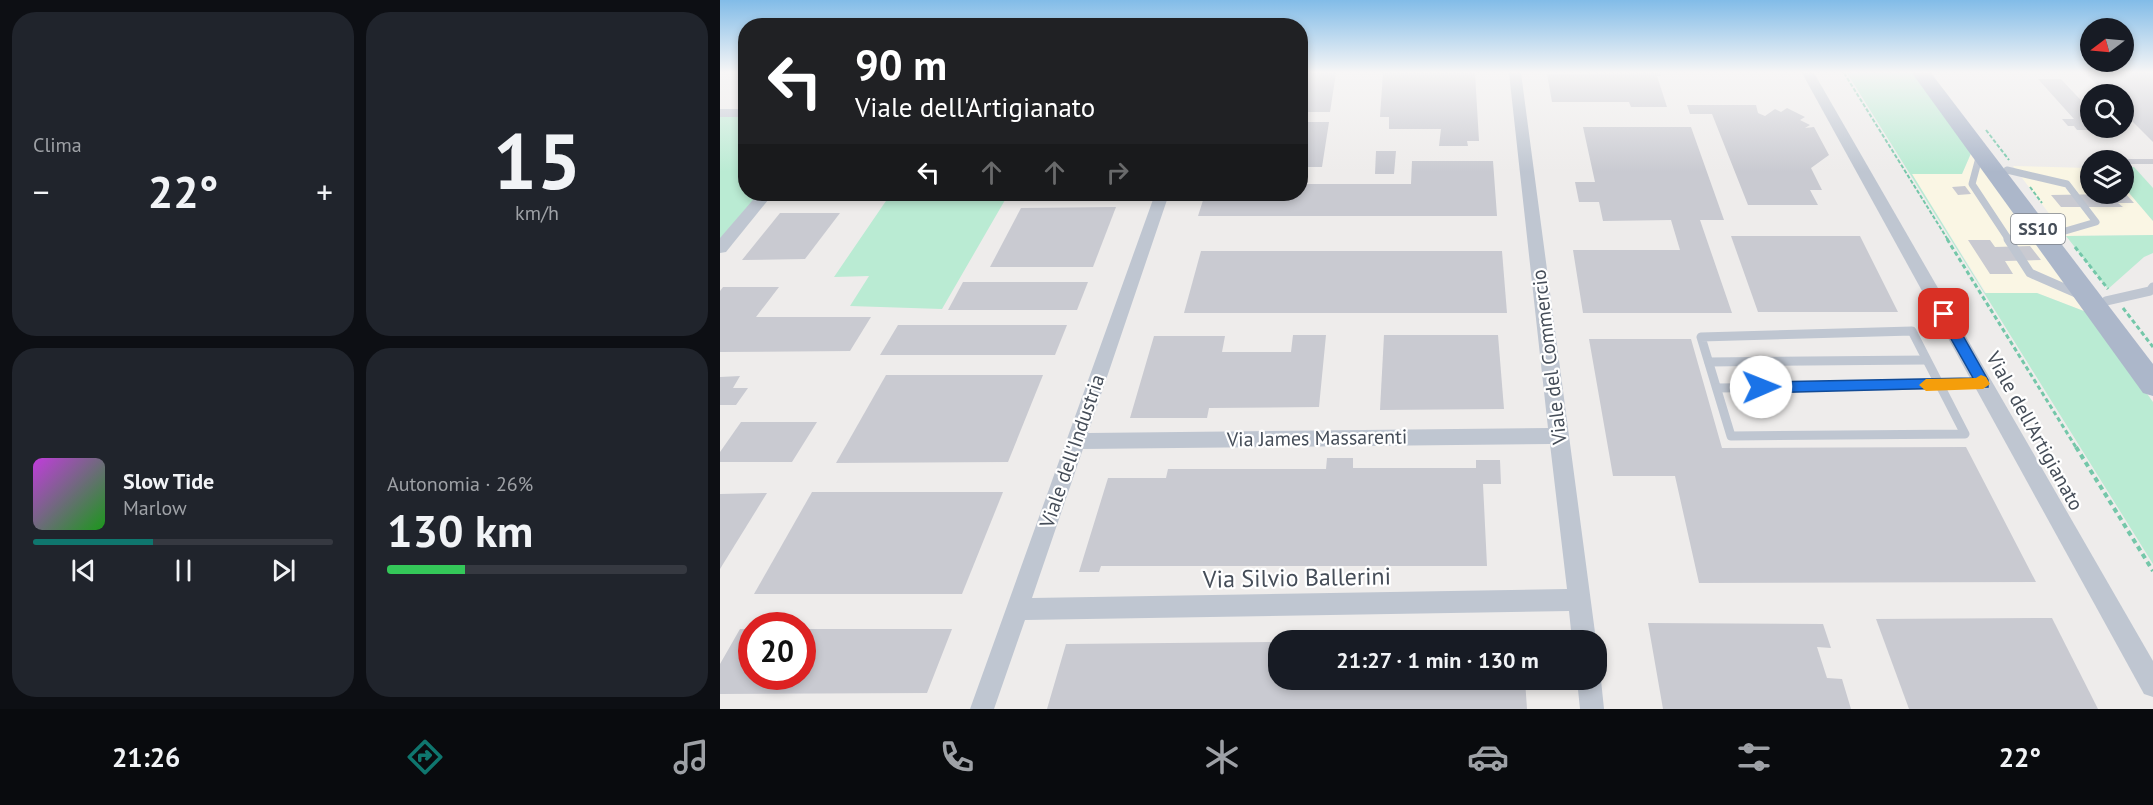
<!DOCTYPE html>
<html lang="it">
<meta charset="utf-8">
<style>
:root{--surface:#171b24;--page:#20242c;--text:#f1f3f6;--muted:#9ea1a6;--line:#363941;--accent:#0f766e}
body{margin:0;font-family:"PT Sans",sans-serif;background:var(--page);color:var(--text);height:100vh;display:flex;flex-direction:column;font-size:22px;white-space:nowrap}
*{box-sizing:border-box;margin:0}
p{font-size:20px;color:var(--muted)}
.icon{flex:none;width:33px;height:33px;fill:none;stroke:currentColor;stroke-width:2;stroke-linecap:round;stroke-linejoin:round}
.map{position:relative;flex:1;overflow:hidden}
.panel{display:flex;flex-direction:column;gap:12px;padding:12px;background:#0d0f14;width:720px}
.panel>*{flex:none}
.banner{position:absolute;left:18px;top:18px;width:570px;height:183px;border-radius:24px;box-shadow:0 3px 9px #0003;background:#202124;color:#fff;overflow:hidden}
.needle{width:39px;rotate:254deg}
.tools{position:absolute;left:1360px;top:18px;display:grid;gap:12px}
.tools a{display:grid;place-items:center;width:54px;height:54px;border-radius:50%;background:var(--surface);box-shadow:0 3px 9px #0003;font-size:30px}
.speed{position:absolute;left:18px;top:612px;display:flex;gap:12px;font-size:30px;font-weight:700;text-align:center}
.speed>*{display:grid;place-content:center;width:78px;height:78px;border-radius:50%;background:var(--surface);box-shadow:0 3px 9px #0003;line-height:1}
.speed .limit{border:9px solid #d22;background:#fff;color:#111}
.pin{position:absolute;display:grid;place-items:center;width:51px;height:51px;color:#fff;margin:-26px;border-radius:12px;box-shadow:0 3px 9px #0006}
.me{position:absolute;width:66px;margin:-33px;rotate:89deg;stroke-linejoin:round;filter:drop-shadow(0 0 4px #0008)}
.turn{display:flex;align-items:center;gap:21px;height:126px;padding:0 18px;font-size:27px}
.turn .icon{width:78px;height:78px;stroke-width:2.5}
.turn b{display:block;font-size:42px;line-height:51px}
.lanes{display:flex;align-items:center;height:57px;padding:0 18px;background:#0003;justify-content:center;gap:30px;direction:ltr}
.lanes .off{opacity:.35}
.big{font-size:45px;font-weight:600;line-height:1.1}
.panel .card{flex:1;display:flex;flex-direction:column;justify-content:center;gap:9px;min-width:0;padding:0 21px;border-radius:24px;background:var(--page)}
.panel .dial{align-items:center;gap:0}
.dial b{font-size:78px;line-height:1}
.song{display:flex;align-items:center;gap:18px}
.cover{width:72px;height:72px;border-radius:9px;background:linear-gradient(135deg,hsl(290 70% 55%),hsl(120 70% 35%))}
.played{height:6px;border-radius:3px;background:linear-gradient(90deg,var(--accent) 40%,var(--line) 40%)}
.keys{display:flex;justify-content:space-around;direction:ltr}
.heat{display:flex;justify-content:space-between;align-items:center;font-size:33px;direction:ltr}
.charge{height:9px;border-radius:4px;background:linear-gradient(90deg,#34c759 26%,var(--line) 0)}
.panel .tiles{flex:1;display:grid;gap:12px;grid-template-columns:repeat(2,1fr)}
.trip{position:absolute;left:548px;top:630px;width:339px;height:60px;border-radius:24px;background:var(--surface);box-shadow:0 3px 9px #0003;font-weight:600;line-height:60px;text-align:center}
.tabs{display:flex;height:96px;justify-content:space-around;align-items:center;background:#090b0e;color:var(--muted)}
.tabs .icon{width:42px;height:42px}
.tabs .current{color:var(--accent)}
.tabs b{font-size:27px;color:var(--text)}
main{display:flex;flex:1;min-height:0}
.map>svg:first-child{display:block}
</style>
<main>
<section class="panel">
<div class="tiles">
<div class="card"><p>Clima</p>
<div class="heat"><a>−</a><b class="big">22°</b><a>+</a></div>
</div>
<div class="card dial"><b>15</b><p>km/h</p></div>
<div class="card">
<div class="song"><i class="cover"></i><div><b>Slow Tide</b><p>Marlow</p></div></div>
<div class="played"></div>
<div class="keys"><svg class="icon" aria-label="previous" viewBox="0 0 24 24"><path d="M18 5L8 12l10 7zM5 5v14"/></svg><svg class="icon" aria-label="pause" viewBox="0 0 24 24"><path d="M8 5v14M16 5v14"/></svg><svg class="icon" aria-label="next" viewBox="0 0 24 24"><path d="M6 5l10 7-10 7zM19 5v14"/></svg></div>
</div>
<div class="card"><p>Autonomia · 26%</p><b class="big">130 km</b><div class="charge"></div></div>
</div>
</section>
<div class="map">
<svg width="1433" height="709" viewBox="0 0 1433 709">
<rect width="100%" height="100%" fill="#eeeceb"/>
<!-- commercial -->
<g fill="#faf6e4">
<polygon points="1252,151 1369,313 1317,293 1266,293 1192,174 1242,174"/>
<polygon points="1293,166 1371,168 1371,194 1404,194 1404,187 1433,221 1433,235 1346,236"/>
</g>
<!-- green -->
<g fill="#baebd3">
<polygon points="1127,73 1228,73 1197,74 1252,151 1242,174 1192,174 1265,293 1317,293 1369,313 1433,402 1433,564"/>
<polygon points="25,113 26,194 252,194 249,200 285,200 222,309 130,306 149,276 114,277 168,198 43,199 0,248 0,114"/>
<polygon points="1404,167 1414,167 1433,188 1433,221 1404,187"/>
<polygon points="1433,235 1433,253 1424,257 1388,289 1346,236"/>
</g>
<!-- building -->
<g fill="#c9cad1">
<polygon points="580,73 616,73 610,112 580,112"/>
<polygon points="663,73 755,73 759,141 747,141 748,146 719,146 721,129 669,129 669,117 660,117"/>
<polygon points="940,73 941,76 937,76 947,107 911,107 909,102 832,102 827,74"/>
<polygon points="1366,73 1433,73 1433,142 1404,113 1404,94 1386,94"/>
<polygon points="1318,79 1341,79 1371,111 1371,128 1395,128 1398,130 1357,130 1354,126 1348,126 1342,119 1354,119"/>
<polygon points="967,105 1036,105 1038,113 1045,116 1055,109 1061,112 1067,108 1085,117 1080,120 1090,125 1085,128 1094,127 1109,155 1091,168 1102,190 1090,190 1098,205 1028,205 992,114 970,114"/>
<polygon points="580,122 609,122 602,167 580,167"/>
<polygon points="863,127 971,127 1004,220 980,220 1012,313 863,313 853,250 960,250 951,220 883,221 879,202 859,202 855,182 875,182"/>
<polygon points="656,151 676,151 674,174 655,174"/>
<rect x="1404" y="159" width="29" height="5"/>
<polygon points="692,161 773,161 777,216 478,216 485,194 580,194 580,184 691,184"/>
<polygon points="1245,186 1251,194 1238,195 1232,187"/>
<polygon points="1404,192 1414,203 1398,203 1403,207 1341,207 1331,195 1391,194"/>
<polygon points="396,207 373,267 270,267 301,208"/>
<polygon points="60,213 120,213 85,259 22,260"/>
<polygon points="1011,236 1140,236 1178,312 1038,312"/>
<polygon points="1248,240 1270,240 1275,247 1310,246 1321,260 1285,261 1293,274 1270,274"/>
<polygon points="481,251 782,251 787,313 464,313"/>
<polygon points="243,282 368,282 357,310 228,310"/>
<polygon points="3,287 59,287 36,317 151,317 130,351 0,352 0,291"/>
<polygon points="178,325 347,325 335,355 160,355"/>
<polygon points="573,335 606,335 599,407 489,408 487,418 410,418 434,336 505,336 502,352 571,352"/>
<polygon points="664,335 778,335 784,409 660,410"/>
<polygon points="869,339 971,339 1002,448 1246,447 1316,582 979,583 955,476 893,476"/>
<polygon points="166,375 323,375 288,462 116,463"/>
<polygon points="20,376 13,388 28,388 16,405 0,405 0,377"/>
<polygon points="21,422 97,422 72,462 0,462 0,452"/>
<polygon points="607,458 633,458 633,468 756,468 756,460 780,460 781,484 763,484 767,566 381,566 379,572 359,572 388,478 446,478 448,469 606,469"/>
<polygon points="92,492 283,492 242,594 34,594"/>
<polygon points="47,493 0,569 0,494"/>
<polygon points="1332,618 1378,709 1189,709 1156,619"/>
<polygon points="928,623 1103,624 1111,648 1097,647 1107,678 1122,679 1131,709 943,709"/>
<polygon points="20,629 32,629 32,676 82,676 82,629 232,629 207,693 0,694 0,664"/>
<polygon points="558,642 558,680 805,680 807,709 327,709 346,644"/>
</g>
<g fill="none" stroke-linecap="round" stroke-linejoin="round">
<!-- path-far2 -->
<g stroke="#74c7a9" stroke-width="2" stroke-dasharray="4 2" stroke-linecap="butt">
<polyline points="1124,73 1228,240"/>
<polyline points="1266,130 1289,160"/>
<polyline points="1310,187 1322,203"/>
</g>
<!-- path-far1 -->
<g stroke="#74c7a9" stroke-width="3" stroke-dasharray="4.5 3" stroke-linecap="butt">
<polyline points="1227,239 1357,449"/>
<polyline points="1355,247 1388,289"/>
<polyline points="1403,308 1433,347"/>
</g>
<!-- path -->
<polyline stroke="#74c7a9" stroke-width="4" stroke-dasharray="5 4" stroke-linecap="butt" points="1356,447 1433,571"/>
<!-- lane-far1 -->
<g stroke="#bfc6d1" stroke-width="7">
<polyline points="1260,154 1252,184 1289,240"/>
<polyline points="1287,170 1347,184 1376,222 1335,234"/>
</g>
<!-- lane -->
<g stroke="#bfc6d1" stroke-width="9">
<polyline points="1288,239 1310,273 1358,294"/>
<polyline points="1386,301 1430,291 1433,287"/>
<polygon points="1192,331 1245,434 1011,436 981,337"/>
<polyline points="989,362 1206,360"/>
<polyline points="1218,385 1263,383"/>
<polyline points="997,388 1218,385"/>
</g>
<!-- street -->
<g fill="#bfc6d1" fill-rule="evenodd">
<path d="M 789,73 L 801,73 L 876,640 L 852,640 L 849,611 L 305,620 L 274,709 L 250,709 L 435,194 L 449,194 L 368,433 L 828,428 ZM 830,444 L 847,589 L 312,598 L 363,449 Z"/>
<polygon points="1082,73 1094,73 1433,661 1433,697 1424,694"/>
<rect x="0" y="109" width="26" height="8"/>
<polygon points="38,194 53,194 6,252 0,253 0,238"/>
<polygon points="876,671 881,680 884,709 860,709 857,680 876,680"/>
</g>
<!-- primary -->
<polygon fill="#acb7ca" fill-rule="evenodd" points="1192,73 1211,73 1433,364 1433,396 1423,393"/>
</g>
<!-- sky -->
<linearGradient id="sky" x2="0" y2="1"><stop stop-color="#82bce8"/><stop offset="0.42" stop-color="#f7f6f6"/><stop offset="1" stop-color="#f7f6f6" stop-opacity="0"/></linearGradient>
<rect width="1433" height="172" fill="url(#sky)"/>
<!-- route -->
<polygon fill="#1a73e8" stroke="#114b97" stroke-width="1.5" points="1224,309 1229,311 1268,380 1268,387 1041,393 1034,387 1041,382 1253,378 1217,314"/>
<!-- slow -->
<polygon fill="#f59e0b" points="1261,375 1266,377 1270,384 1263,389 1206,391 1199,385 1206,379 1256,378"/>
<g text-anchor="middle" stroke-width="4.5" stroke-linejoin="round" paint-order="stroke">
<!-- shield labels -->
<rect fill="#fff" stroke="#7d828a" stroke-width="1.5" x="1291" y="214" width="54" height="30" rx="4.5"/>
<g font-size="18" font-weight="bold" fill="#454d58">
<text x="1318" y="235">SS10</text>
</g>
<!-- street labels -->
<g font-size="20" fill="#454d58" stroke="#fff">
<text transform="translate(829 357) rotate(-97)" y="7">Viale del Commercio</text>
<text transform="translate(1315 431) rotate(61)" y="7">Viale dell'Artigianato</text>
<text transform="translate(597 438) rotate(-1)" y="7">Via James Massarenti</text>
<text transform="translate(352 451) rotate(-71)" y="7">Viale dell'Industria</text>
</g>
<!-- near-street labels -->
<g font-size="24" fill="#454d58" stroke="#fff">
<text transform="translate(577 578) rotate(-1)" y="8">Via Silvio Ballerini</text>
</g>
</g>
</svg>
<div class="tools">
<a><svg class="needle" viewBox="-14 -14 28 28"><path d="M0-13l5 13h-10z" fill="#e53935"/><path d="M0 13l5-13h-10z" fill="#9ea1a6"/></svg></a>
<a><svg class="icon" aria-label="search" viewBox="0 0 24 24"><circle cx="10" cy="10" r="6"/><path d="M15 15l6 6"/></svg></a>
<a><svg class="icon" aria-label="layers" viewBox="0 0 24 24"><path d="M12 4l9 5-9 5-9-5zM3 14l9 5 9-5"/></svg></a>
</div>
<div class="speed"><div class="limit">20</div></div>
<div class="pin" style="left:1224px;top:314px;background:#d93025"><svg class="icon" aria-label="arrive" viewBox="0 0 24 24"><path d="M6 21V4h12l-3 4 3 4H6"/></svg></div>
<svg class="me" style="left:1041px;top:387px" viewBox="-20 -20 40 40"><circle r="19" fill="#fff"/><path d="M0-13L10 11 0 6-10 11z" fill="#1a73e8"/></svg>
<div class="trip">21:27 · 1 min · 130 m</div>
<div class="banner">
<div class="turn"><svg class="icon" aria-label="left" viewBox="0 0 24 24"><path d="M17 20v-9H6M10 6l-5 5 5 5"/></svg><div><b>90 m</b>Viale dell'Artigianato</div></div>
<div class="lanes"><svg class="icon" aria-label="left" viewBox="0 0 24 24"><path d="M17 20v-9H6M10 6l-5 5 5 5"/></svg><svg class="icon off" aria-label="ahead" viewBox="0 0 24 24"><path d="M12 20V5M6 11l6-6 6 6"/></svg><svg class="icon off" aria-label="ahead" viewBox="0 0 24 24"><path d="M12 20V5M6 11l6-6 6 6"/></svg><svg class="icon off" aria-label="right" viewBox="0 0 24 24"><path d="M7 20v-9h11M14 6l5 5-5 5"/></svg></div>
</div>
</div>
</main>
<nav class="tabs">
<b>21:26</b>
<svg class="icon current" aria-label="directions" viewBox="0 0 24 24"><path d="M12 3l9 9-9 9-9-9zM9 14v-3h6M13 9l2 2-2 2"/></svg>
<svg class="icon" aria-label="music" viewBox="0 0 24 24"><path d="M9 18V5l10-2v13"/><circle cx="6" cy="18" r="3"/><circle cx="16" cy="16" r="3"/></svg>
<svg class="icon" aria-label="phone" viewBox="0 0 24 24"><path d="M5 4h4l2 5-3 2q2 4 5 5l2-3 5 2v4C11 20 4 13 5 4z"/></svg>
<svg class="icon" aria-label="climate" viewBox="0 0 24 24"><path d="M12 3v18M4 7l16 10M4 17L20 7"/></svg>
<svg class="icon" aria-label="car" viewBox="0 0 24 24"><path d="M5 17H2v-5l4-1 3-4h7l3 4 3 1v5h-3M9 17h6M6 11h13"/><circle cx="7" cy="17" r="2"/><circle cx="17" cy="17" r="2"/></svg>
<svg class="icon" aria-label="filters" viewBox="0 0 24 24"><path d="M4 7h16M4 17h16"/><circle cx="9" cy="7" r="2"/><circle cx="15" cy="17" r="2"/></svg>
<b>22°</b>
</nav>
